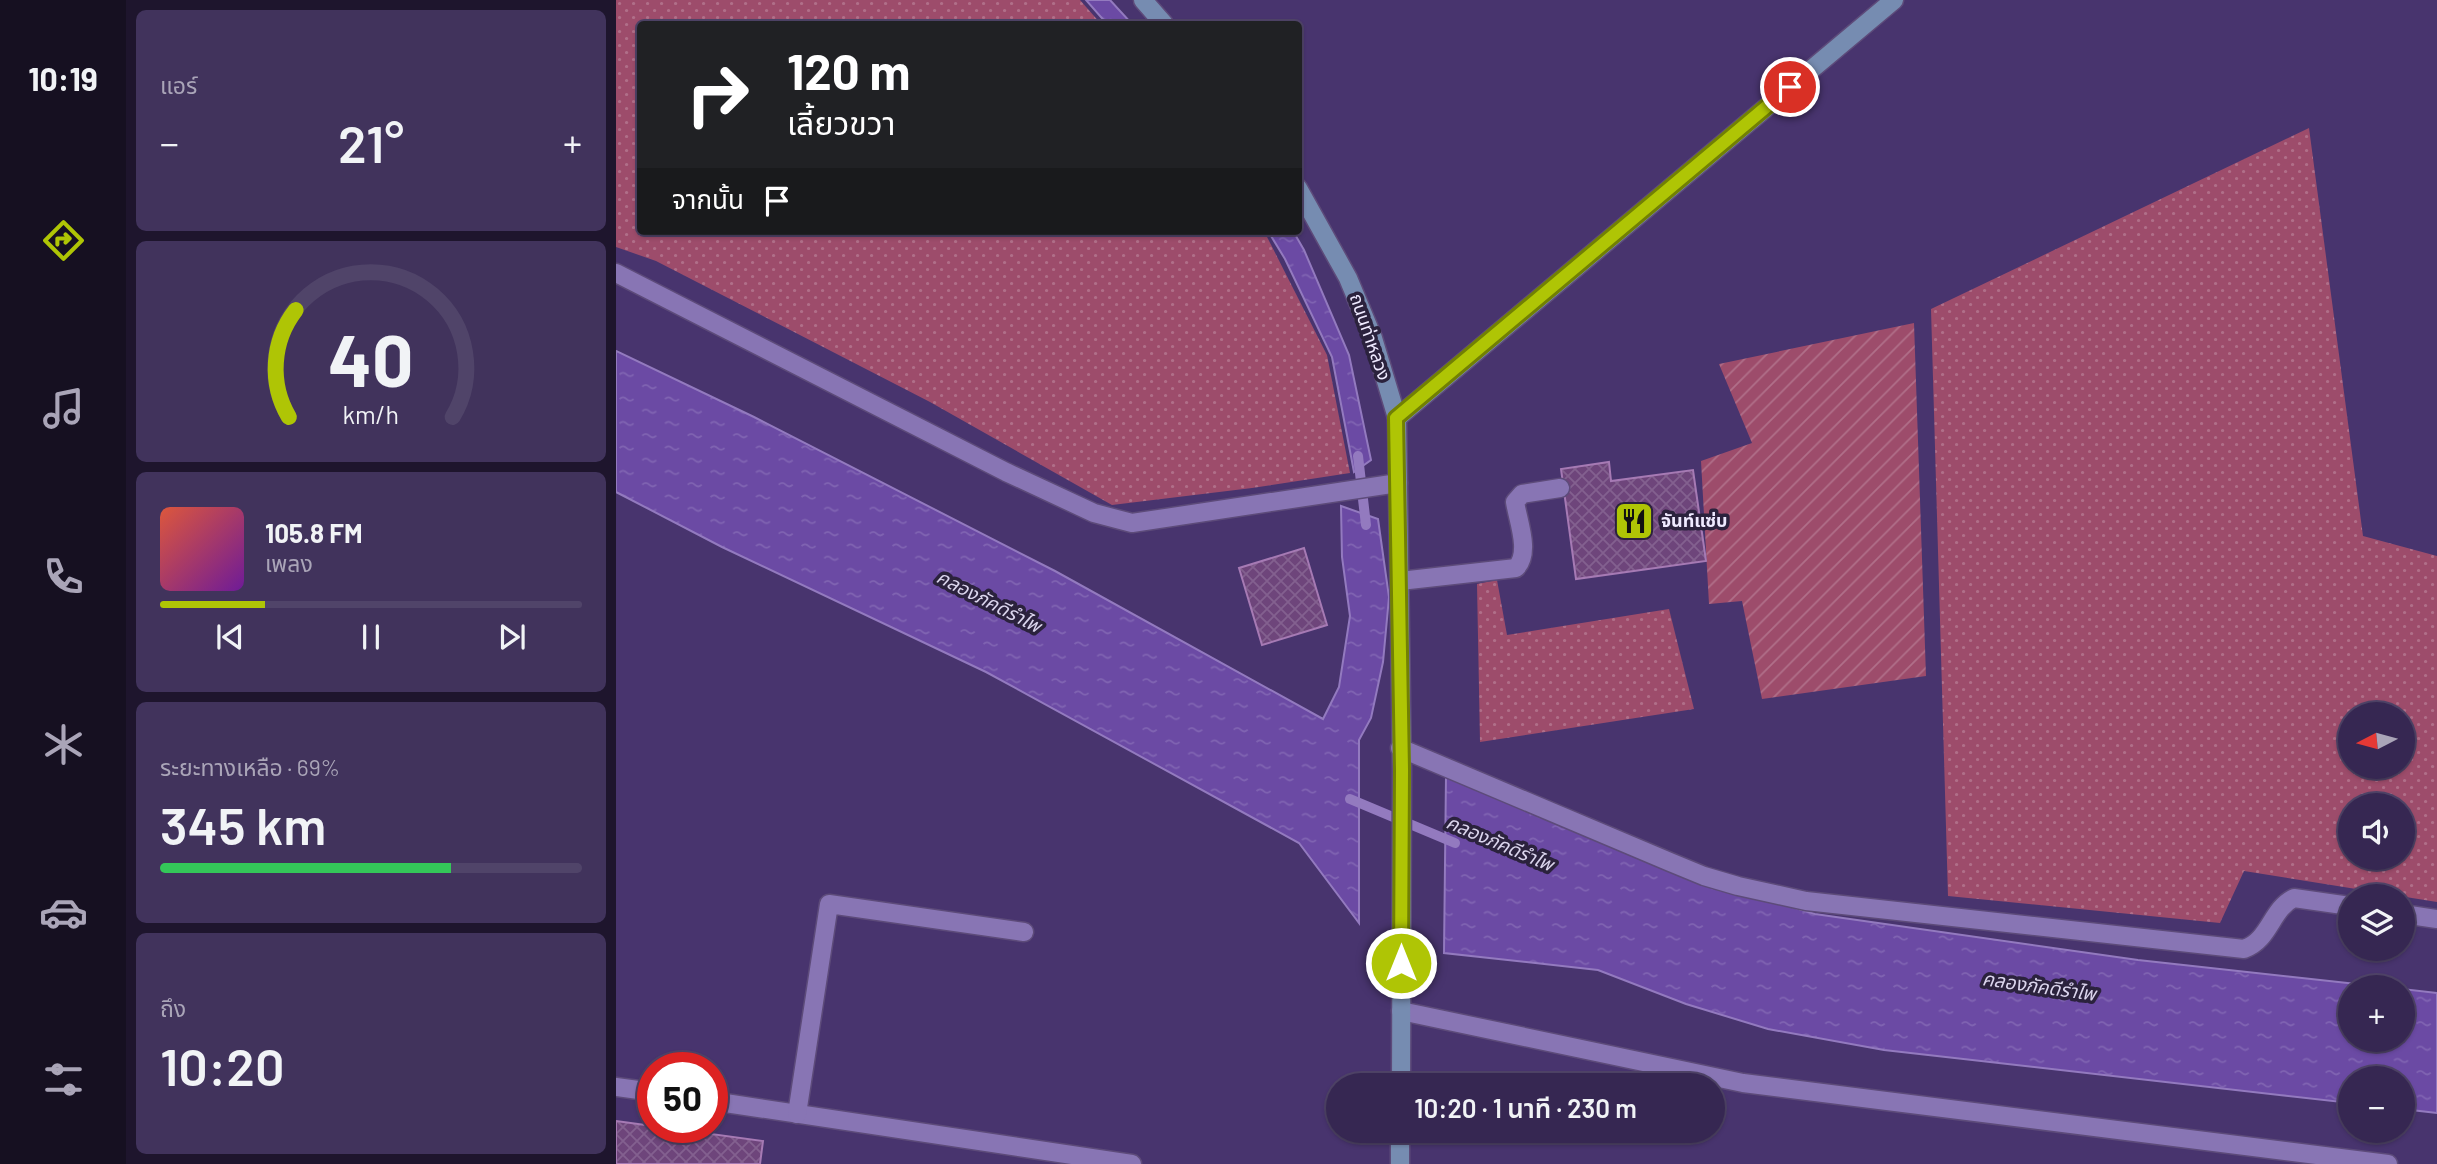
<!DOCTYPE html>
<html lang="th">
<meta charset="utf-8">
<style>
:root{--surface:#362752;--page:#41335c;--text:#f1f3f6;--muted:#aaa5b8;--line:#504469;--accent:#afc505}
body{margin:0;font-family:Barlow,"Noto Sans Thai",sans-serif;background:var(--page);color:var(--text);height:100vh;display:flex;flex-direction:column;font-size:26px;white-space:nowrap}
*{box-sizing:border-box;margin:0}
p{font-size:23px;color:var(--muted)}
.icon{flex:none;width:38px;height:38px;fill:none;stroke:currentColor;stroke-width:2;stroke-linecap:round;stroke-linejoin:round}
.map{position:relative;flex:1;overflow:hidden}
.sheet{display:flex;flex-direction:column;gap:10px;padding:10px;background:#1e152d;width:490px}
.sheet>*{flex:none}
.hud{position:absolute;left:21px;top:21px;width:665px;height:214px;border-radius:7px;box-shadow:0 2px 5px #0004,0 0 0 2px var(--line);background:#202124;color:#fff;overflow:hidden}
.needle{width:46px;rotate:264deg}
.tools{position:absolute;left:1722px;top:702px;display:grid;gap:14px}
.tools a{display:grid;place-items:center;width:77px;height:77px;border-radius:50%;background:var(--surface);box-shadow:0 2px 5px #0004,0 0 0 2px var(--line);font-size:35px}
.speed{position:absolute;left:21px;top:1052px;display:flex;gap:14px;font-size:35px;font-weight:700;text-align:center}
.speed>*{display:grid;place-content:center;width:91px;height:91px;border-radius:50%;background:var(--surface);box-shadow:0 2px 5px #0004,0 0 0 2px var(--line);line-height:1}
.speed .limit{border:10px solid #d22;background:#fff;color:#111}
.pin{position:absolute;display:grid;place-items:center;width:60px;height:60px;color:#fff;margin:-30px;border:4px solid #fff;border-radius:50%;box-shadow:0 2px 7px #0007}
.me{position:absolute;width:77px;margin:-38px;rotate:0deg;stroke-linejoin:round;filter:drop-shadow(0 0 5px #0008)}
.turn{display:flex;align-items:center;gap:24px;height:147px;padding:0 35px;font-size:32px}
.turn .icon{width:91px;height:91px;stroke-width:2.5}
.turn b{display:block;font-size:49px;line-height:60px}
.then{display:flex;align-items:center;height:66px;padding:0 35px;background:#0003;gap:14px;font-size:26px}
.big{font-size:52px;font-weight:600;line-height:1.1}
.sheet .tile{flex:1;display:flex;flex-direction:column;justify-content:center;gap:10px;min-width:0;padding:0 24px;border-radius:10px;background:var(--page)}
.sheet .dial{align-items:center;gap:0}
.dial svg{height:182px;overflow:visible;fill:none;stroke:var(--line);stroke-width:7;stroke-linecap:round;text-anchor:middle}
.dial text{fill:var(--text);stroke:none}
.song{display:flex;align-items:center;gap:21px}
.cover{width:84px;height:84px;border-radius:10px;background:linear-gradient(135deg,hsl(10 70% 55%),hsl(280 70% 35%))}
.played{height:7px;border-radius:4px;background:linear-gradient(90deg,var(--accent) 25%,var(--line) 25%)}
.keys{display:flex;justify-content:space-around;direction:ltr}
.heat{display:flex;justify-content:space-between;align-items:center;font-size:38px;direction:ltr}
.charge{height:10px;border-radius:5px;background:linear-gradient(90deg,#34c759 69%,var(--line) 0)}
.trip{position:absolute;left:710px;top:1073px;width:399px;height:70px;border-radius:35px;background:var(--surface);box-shadow:0 2px 5px #0004,0 0 0 2px var(--line);font-weight:600;line-height:70px;text-align:center}
main{display:flex;flex:1;min-height:0}
.tabs{display:flex;flex-direction:column;width:126px;justify-content:space-around;align-items:center;background:#161021;color:var(--muted)}
.tabs .icon{width:49px;height:49px}
.tabs .active{color:var(--accent)}
.tabs b{font-size:32px;color:var(--text)}
.map>svg:first-child{display:block}
</style>
<main>
<nav class="tabs">
<b>10:19</b>
<svg class="icon active" aria-label="directions" viewBox="0 0 24 24"><path d="M12 3l9 9-9 9-9-9zM9 14v-3h6M13 9l2 2-2 2"/></svg>
<svg class="icon" aria-label="music" viewBox="0 0 24 24"><path d="M9 18V5l10-2v13"/><circle cx="6" cy="18" r="3"/><circle cx="16" cy="16" r="3"/></svg>
<svg class="icon" aria-label="phone" viewBox="0 0 24 24"><path d="M5 4h4l2 5-3 2q2 4 5 5l2-3 5 2v4C11 20 4 13 5 4z"/></svg>
<svg class="icon" aria-label="climate" viewBox="0 0 24 24"><path d="M12 3v18M4 7l16 10M4 17L20 7"/></svg>
<svg class="icon" aria-label="car" viewBox="0 0 24 24"><path d="M5 17H2v-5l4-1 3-4h7l3 4 3 1v5h-3M9 17h6M6 11h13"/><circle cx="7" cy="17" r="2"/><circle cx="17" cy="17" r="2"/></svg>
<svg class="icon" aria-label="filters" viewBox="0 0 24 24"><path d="M4 7h16M4 17h16"/><circle cx="9" cy="7" r="2"/><circle cx="15" cy="17" r="2"/></svg>
</nav>
<section class="sheet">
<div class="tile"><p>แอร์</p>
<div class="heat"><a>−</a><b class="big">21°</b><a>+</a></div>
</div>
<div class="tile dial"><svg viewBox="0 0 100 80">
<path d="M14 69A42 42 0 1 1 86 69"/>
<path d="M14 69A42 42 0 0 1 17 22" stroke="#afc505"/>
<text x="50" y="56" font-size="32" font-weight="700">40</text>
<text x="50" y="72" font-size="11">km/h</text>
</svg></div>
<div class="tile">
<div class="song"><i class="cover"></i><div><b>105.8 FM</b><p>เพลง</p></div></div>
<div class="played"></div>
<div class="keys"><svg class="icon" aria-label="previous" viewBox="0 0 24 24"><path d="M18 5L8 12l10 7zM5 5v14"/></svg><svg class="icon" aria-label="pause" viewBox="0 0 24 24"><path d="M8 5v14M16 5v14"/></svg><svg class="icon" aria-label="next" viewBox="0 0 24 24"><path d="M6 5l10 7-10 7zM19 5v14"/></svg></div>
</div>
<div class="tile"><p>ระยะทางเหลือ · 69%</p><b class="big">345 km</b><div class="charge"></div></div>
<div class="tile"><p>ถึง</p><b class="big">10:20</b></div>
</section>
<div class="map">
<svg width="1821" height="1164" viewBox="0 0 1821 1164">
<defs>
<pattern id="grass-dots" width="8" height="8" patternUnits="userSpaceOnUse" patternTransform="scale(1.75)"><rect width="8" height="8" fill="#9d4c6b"/><path d="M2 2h.1M6 6h.1" fill="none" stroke="#b06f89" stroke-width="1.8" stroke-linecap="round"/></pattern>
<pattern id="garden-furrows" width="10" height="10" patternUnits="userSpaceOnUse" patternTransform="scale(1.75)"><rect width="10" height="10" fill="#9d4c6b"/><path d="M-1 1l2-2M0 10L10 0M9 11l2-2" fill="none" stroke="#b06f89"/></pattern>
<pattern id="water-ripples" width="26" height="14" patternUnits="userSpaceOnUse" patternTransform="scale(1.75)"><rect width="26" height="14" fill="#6b4aa4"/><path d="M2 4q2-2 4 0t4 0M15 11q2-2 4 0t4 0" fill="none" stroke="#8064b2"/></pattern>
<pattern id="building-cross-hatch" width="8" height="8" patternUnits="userSpaceOnUse" patternTransform="scale(1.75)"><rect width="8" height="8" fill="#6e457b"/><path d="M0 0l8 8M0 8l8-8" fill="none" stroke="#83608f"/></pattern>
</defs>
<rect width="100%" height="100%" fill="#48346e"/>
<!-- grass -->
<g fill="url(#grass-dots)" fill-rule="evenodd">
<polygon points="0,0 464,0 485,24 24,24 24,231 648,231 711,355 734,473 636,488 496,505 314,402 40,261 0,247"/>
<path d="M 1693,128 L 1747,536 L 1821,556 L 1821,902 L 1628,871 L 1604,923 L 1332,896 L 1315,309 ZM 1734,714 L 1787,714 L 1787,766 L 1734,766 ZM 1734,805 L 1787,805 L 1787,858 L 1734,858 Z"/>
<polygon points="881,580 891,635 1053,609 1078,709 864,742 861,584"/>
</g>
<!-- garden -->
<polygon fill="url(#garden-furrows)" points="1298,323 1310,676 1146,699 1126,601 1093,604 1085,461 1136,443 1103,364"/>
<!-- water -->
<g fill="url(#water-ripples)" stroke="#937abf" stroke-width="2">
<polygon points="470,0 494,0 516,24 491,24"/>
<polygon points="652,231 677,231 688,250 733,355 755,460 738,472 716,357 669,259"/>
<polygon points="0,351 138,417 439,571 707,719 723,687 734,616 726,557 725,506 762,519 773,597 767,662 755,718 743,740 743,923 683,843 370,672 106,547 0,492"/>
<polygon points="830,776 1042,866 1199,914 1522,960 1768,987 1734,987 1734,1040 1787,1040 1787,989 1821,993 1821,1113 1787,1109 1787,1078 1734,1078 1734,1103 1268,1050 1152,1029 1070,1004 982,970 828,953"/>
</g>
<g fill="none" stroke-linecap="round" stroke-linejoin="round">
<!-- stream -->
<g stroke="#937abf" stroke-width="10">
<polyline points="742,456 750,525"/>
<polyline points="734,799 839,843"/>
</g>
</g>
<!-- building -->
<g fill="url(#building-cross-hatch)" stroke="#a67ab4" stroke-width="2">
<polygon points="993,462 995,481 1077,470 1090,561 960,579 945,469"/>
<polygon points="688,548 711,625 646,645 623,568"/>
<polygon points="0,1121 147,1141 144,1164 0,1164"/>
</g>
<g fill="none" stroke-linecap="round" stroke-linejoin="round">
<!-- lane casing -->
<g stroke="#5d4b7a" stroke-width="21">
<path id="lane" d="M 784,581 L 900,568 C 915,553 902,521 899,502 L 906,494 L 944,488"/>
</g>
<!-- street casing -->
<g stroke="#5d4b7a" stroke-width="21">
<g id="street">
<polyline points="0,273 390,472 478,513 516,523 782,483"/>
<path d="M 784,748 L 1054,862 L 1088,876 L 1122,886 L 1190,901 L 1628,949 C 1654,940 1655,909 1678,898 L 1734,906"/>
<polyline points="1787,914 1821,919"/>
<polyline points="785,1011 1127,1083 1772,1164"/>
<polyline points="0,1087 37,1092"/>
<polyline points="96,1101 516,1164"/>
<polyline points="181,1114 213,904 408,932"/>
</g>
</g>
<!-- secondary casing -->
<g stroke="#5d4b7a" stroke-width="21">
<g id="secondary">
<polyline points="527,0 548,24"/>
<polyline points="682,188 732,278 757,338 781,418 786,770 785,1085"/>
<polyline points="781,418 1278,0"/>
<polyline points="784,1164 784,1130"/>
</g>
</g>
<!-- lane -->
<use href="#lane" stroke="#8875b4" stroke-width="18"/>
<!-- street -->
<use href="#street" stroke="#8875b4" stroke-width="18"/>
<!-- secondary -->
<use href="#secondary" stroke="#768cb1" stroke-width="18"/>
</g>
<g fill="none" stroke-linecap="round" stroke-linejoin="round">
<!-- route casing -->
<g stroke="#728003" stroke-width="18">
<polyline id="route" points="785,963 786,770 780,418 1174,87"/>
</g>
<!-- route -->
<use href="#route" stroke="#afc505" stroke-width="12"/>
</g>
<!-- icons -->
<defs>
<g id="restaurant-square" transform="scale(2.0125)"><rect x="-9" y="-9" width="18" height="18" rx="4" fill="#afc505" stroke="#2b223d"/><path d="M-5-6h1v4h1v-4h1v4h1v-4h1v5L-1.5 .5V6h-2V.5L-5-1ZM5-6V6H3V1.5H1.5Q1.5-4 5-6Z" fill="#111"/></g>
</defs>
<g fill-rule="evenodd">
<use href="#restaurant-square" x="1018" y="521"/>
</g>
<g text-anchor="middle" stroke-width="7" stroke-linejoin="round" paint-order="stroke">
<!-- street labels -->
<g font-size="18" fill="#efeaff" stroke="#2b223d">
<text transform="translate(754 337) rotate(71)" y="6">ถนนท่าหลวง</text>
</g>
<!-- poi labels -->
<g font-size="18" font-weight="bold" fill="#efeaff" stroke="#2b223d" text-anchor="start">
<text x="1045" y="527">จันท์แซ่บ</text>
</g>
<!-- water labels -->
<g font-size="19" font-style="italic" fill="#dbd5ed" stroke="#2b223d">
<text transform="translate(373 601) rotate(27)" y="7">คลองภัคดีรำไพ</text>
<text transform="translate(884 843) rotate(23)" y="7">คลองภัคดีรำไพ</text>
<text transform="translate(1423 986) rotate(8)" y="7">คลองภัคดีรำไพ</text>
</g>
</g>
</svg>
<div class="tools">
<a><svg class="needle" viewBox="-14 -14 28 28"><path d="M0-13l5 13h-10z" fill="#e53935"/><path d="M0 13l5-13h-10z" fill="#aaa5b8"/></svg></a>
<a><svg class="icon" aria-label="sound" viewBox="0 0 24 24"><path d="M4 9h4l5-4v14l-5-4H4zM17 9q2 3 0 6"/></svg></a>
<a><svg class="icon" aria-label="layers" viewBox="0 0 24 24"><path d="M12 4l9 5-9 5-9-5zM3 14l9 5 9-5"/></svg></a>
<a>+</a>
<a>−</a>
</div>
<div class="speed"><div class="limit">50</div></div>
<div class="pin" style="left:1174px;top:87px;background:#d93025"><svg class="icon" aria-label="arrive" viewBox="0 0 24 24"><path d="M6 21V4h12l-3 4 3 4H6"/></svg></div>
<svg class="me" style="left:785px;top:963px" viewBox="-20 -20 40 40"><circle r="17" fill="#afc505" stroke="#fff" stroke-width="3"/><path d="M0-11L8 9 0 5-8 9z" fill="#fff"/></svg>
<div class="trip">10:20 · 1 นาที · 230 m</div>
<div class="hud">
<div class="turn"><svg class="icon" aria-label="right" viewBox="0 0 24 24"><path d="M7 20v-9h11M14 6l5 5-5 5"/></svg><div><b>120 m</b>เลี้ยวขวา</div></div>
<div class="then">จากนั้น<svg class="icon" aria-label="arrive" viewBox="0 0 24 24"><path d="M6 21V4h12l-3 4 3 4H6"/></svg></div>
</div>
</div>
</main>
